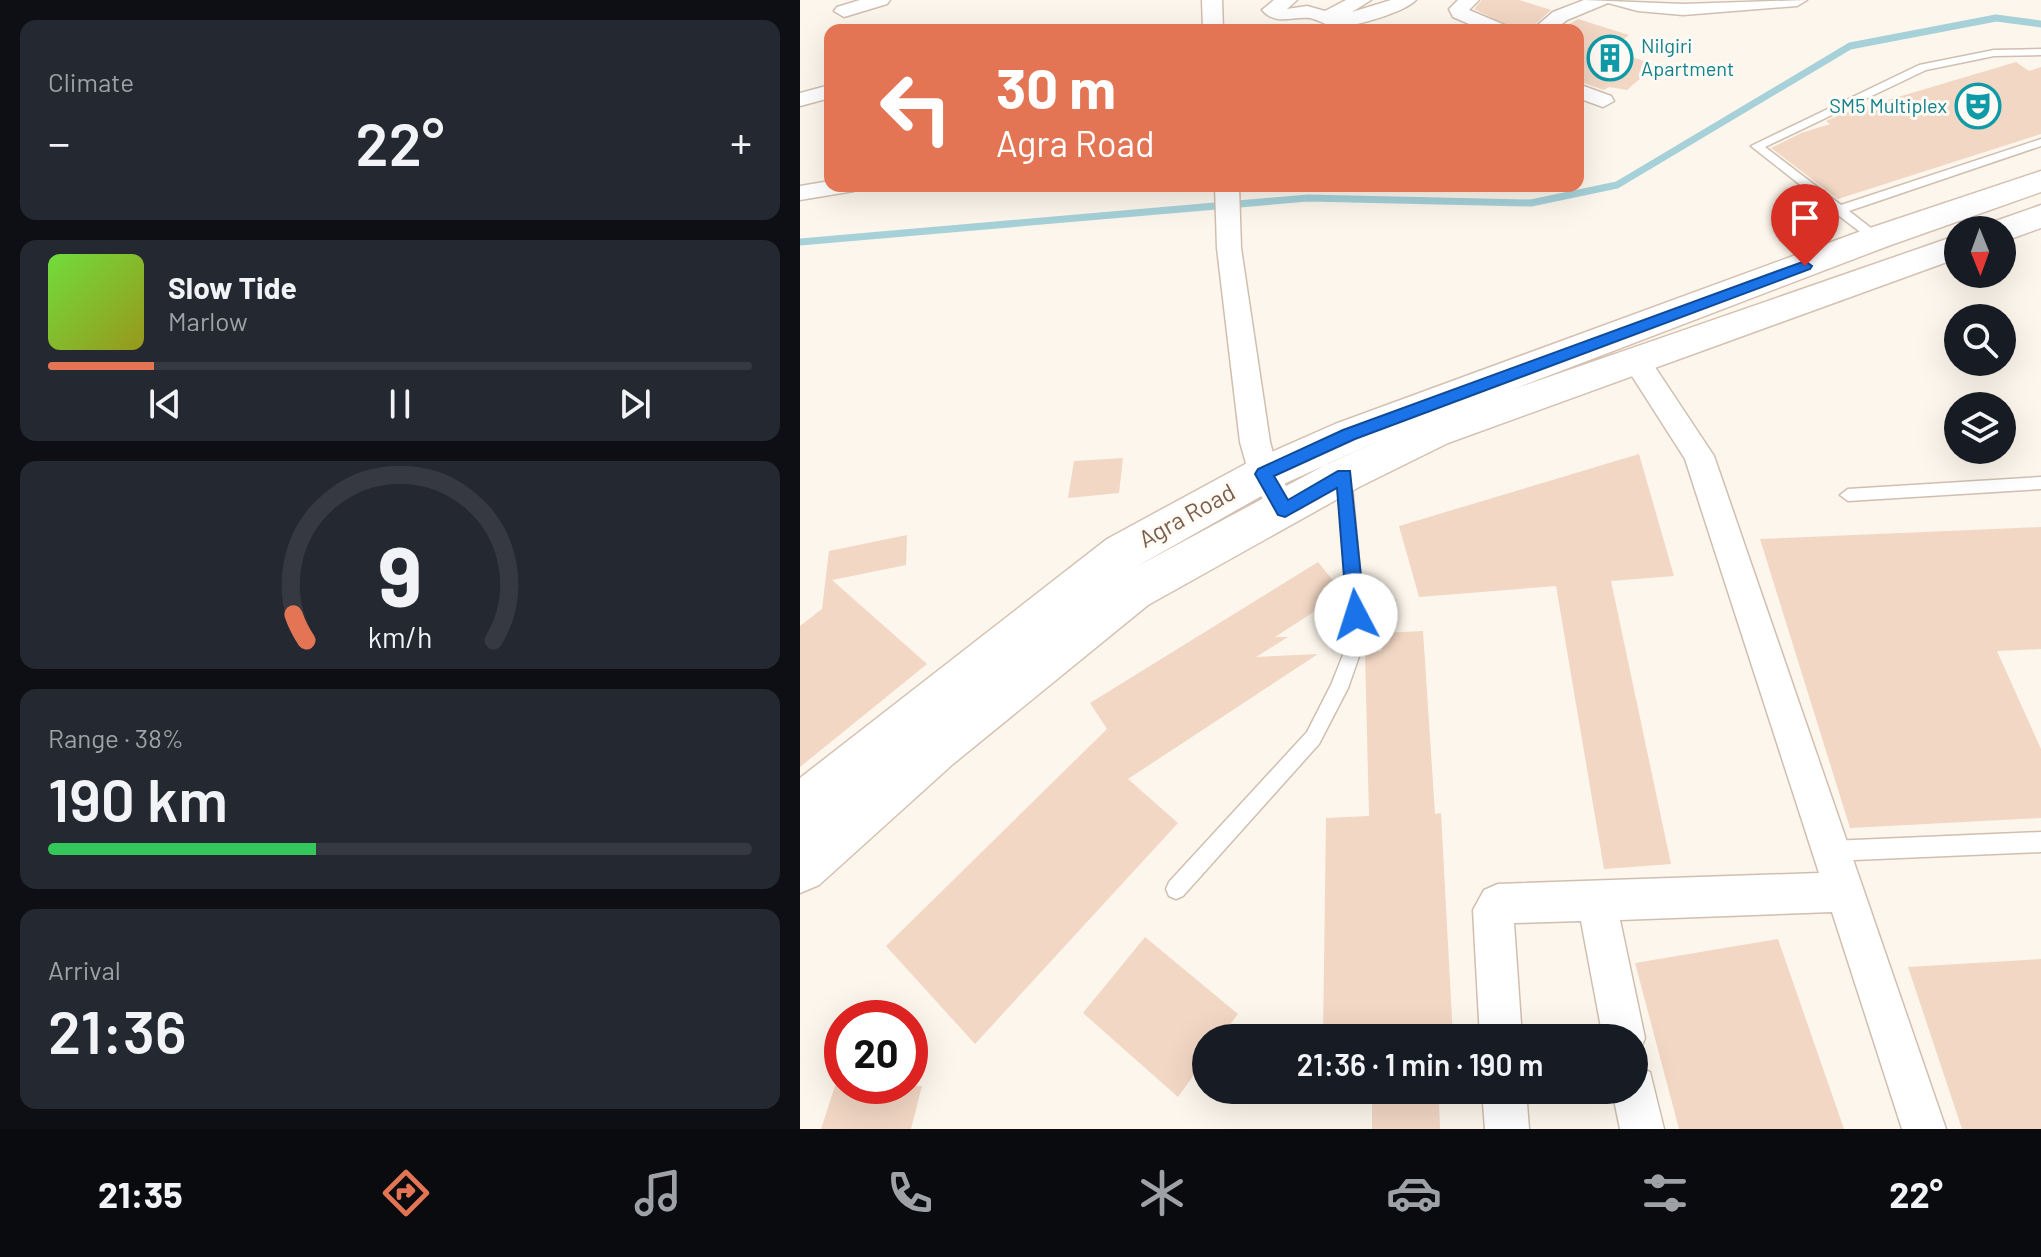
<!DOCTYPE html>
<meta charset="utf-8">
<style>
:root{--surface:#171b24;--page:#242831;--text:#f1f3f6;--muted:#9ea1a6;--line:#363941;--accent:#e47554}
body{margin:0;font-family:Barlow,sans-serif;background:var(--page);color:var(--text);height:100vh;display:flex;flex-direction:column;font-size:30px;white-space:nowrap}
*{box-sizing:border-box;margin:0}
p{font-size:26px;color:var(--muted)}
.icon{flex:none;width:44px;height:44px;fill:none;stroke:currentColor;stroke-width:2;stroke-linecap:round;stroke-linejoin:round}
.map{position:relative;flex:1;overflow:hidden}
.details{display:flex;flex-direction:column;gap:20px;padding:20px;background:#0d0f14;width:800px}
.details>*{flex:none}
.hud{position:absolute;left:24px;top:24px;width:760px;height:168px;border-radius:16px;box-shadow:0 8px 32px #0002;background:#e47554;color:#fff;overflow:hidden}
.needle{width:52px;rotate:179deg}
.fabs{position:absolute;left:1144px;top:216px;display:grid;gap:16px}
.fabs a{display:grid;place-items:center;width:72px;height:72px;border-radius:50%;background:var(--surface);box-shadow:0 8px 32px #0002;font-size:40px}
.speed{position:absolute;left:24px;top:1000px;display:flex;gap:16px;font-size:40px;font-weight:700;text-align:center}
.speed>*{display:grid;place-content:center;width:104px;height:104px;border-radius:50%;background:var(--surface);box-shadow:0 8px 32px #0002;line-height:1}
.speed .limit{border:12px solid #d22;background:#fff;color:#111}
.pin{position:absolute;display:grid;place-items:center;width:68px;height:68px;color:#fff;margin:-82px -34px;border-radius:50% 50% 50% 0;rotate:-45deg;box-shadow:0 0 8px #0007}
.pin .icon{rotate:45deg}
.me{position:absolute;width:88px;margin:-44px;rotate:355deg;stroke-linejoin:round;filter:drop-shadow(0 0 6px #0008)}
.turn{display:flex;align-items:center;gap:28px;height:168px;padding:0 40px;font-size:36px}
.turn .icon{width:104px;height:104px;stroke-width:2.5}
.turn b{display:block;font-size:56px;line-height:68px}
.big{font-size:60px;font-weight:600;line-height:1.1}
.details .card{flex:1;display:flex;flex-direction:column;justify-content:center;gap:12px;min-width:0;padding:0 28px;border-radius:16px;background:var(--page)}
.details .dial{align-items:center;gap:0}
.dial svg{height:208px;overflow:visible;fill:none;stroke:var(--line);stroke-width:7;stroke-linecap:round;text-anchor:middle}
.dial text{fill:var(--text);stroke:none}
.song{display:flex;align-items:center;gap:24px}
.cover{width:96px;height:96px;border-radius:12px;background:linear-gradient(135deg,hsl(100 70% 55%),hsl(60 70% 35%))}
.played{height:8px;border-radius:4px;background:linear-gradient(90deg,var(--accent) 15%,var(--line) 15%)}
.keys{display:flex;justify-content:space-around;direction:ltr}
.heat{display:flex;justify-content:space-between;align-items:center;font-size:44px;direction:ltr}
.charge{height:12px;border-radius:6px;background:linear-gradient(90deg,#34c759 38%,var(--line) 0)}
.trip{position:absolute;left:392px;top:1024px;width:456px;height:80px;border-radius:40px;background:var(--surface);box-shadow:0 8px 32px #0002;font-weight:600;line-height:80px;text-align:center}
.dock{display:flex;height:128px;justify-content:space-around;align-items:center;background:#090b0e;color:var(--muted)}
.dock .icon{width:56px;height:56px}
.dock .active{color:var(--accent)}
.dock b{font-size:36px;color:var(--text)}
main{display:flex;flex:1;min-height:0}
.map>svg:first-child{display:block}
</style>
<main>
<section class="details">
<div class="card"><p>Climate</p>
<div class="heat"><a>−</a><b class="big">22°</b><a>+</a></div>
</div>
<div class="card">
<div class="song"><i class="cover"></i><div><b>Slow Tide</b><p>Marlow</p></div></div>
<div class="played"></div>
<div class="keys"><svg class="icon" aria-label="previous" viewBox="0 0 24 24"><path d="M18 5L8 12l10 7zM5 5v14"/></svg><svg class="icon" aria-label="pause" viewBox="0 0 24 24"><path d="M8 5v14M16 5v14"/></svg><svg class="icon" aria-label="next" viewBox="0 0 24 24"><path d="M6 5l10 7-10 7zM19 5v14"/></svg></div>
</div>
<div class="card dial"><svg viewBox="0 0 100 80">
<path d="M14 69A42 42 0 1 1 86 69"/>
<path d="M14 69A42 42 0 0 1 9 59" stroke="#e47554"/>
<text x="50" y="56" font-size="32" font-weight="700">9</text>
<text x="50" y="72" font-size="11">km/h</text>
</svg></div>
<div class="card"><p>Range · 38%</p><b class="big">190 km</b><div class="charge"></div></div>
<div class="card"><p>Arrival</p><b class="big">21:36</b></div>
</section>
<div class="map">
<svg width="1241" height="1129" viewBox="0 0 1241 1129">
<rect width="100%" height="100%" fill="#fdf6ec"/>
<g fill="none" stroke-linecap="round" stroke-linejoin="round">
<!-- stream -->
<polyline stroke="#a6d1d9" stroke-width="7" points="0,242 508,198 731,203 817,185 1050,46 1196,18 1241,24"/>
</g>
<!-- building -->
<g fill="#f2d7c4">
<polygon points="682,0 719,0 751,10 729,30 717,30 674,9"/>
<polygon points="778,19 829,35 823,40 827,41 814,51 856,65 827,90 809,87 804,90 778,81 778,30 759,30"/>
<polygon points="1216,62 1229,71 1241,67 1241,134 1038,199 971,148 1001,133 1030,124 1026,121 1044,113"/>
<polygon points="839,454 874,576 811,581 871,864 804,869 756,586 619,597 599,526"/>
<polygon points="323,458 319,493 268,498 274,461"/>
<polygon points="1241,527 1241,649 1197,651 1241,749 1241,818 1050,828 960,539"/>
<polygon points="107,535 106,565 32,580 127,664 0,767 0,626 22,609 29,551"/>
<polygon points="518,562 543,593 475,637 488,637 456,657 518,654 328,779 378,823 175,1044 86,946 307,729 290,703"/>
<polygon points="623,631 635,814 641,813 653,1038 523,1038 526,818 569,816 565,652 582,651 582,633"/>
<polygon points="345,937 438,1014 420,1038 406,1038 406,1058 378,1097 283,1013"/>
<polygon points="978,939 1044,1129 879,1129 835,963"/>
<polygon points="1241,959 1241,1129 1162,1129 1108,967"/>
<polygon points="35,1086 122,1086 111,1129 21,1129"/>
<polygon points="639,1101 640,1129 572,1129 572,1103"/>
</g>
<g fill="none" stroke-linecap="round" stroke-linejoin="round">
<!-- lane casing -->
<g stroke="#d0bfb0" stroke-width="3">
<g id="lane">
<polygon points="1241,49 1241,55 1194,56 1126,70 965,147 1041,205 1241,139 1241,146 1049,211 1080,235 1080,241 1072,241 1038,215 1033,214 1032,210 951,146 1119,65 1194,50"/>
<polygon points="544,469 551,475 564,615 563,645 548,688 519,744 383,896 376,899 369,896 366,889 369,882 507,732 531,685 547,645 548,615 537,475"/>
<polygon points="1241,477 1241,489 1048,501 1040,495 1048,489"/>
<polygon points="1241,832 1241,852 1031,861 1024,858 1021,851 1024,844 1031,841"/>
</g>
</g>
<!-- street casing -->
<g stroke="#d0bfb0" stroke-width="3">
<g id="street">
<polygon points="60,0 90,0 87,4 44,17 34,11 37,7"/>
<polygon points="402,0 422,0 423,30 403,30"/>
<path d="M 474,0 L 497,0 L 487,9 L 507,6 L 525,11 L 546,0 L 571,0 L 552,12 L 591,0 L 616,0 C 605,12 556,26 539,27 C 530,28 520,20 510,18 C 492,16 476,26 462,10 Z"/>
<polygon points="658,0 679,0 669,10 707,26 710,30 683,30 653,17 649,9"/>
<polygon points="784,0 883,4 1007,0 997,6 883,15 838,11 808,3 767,20 754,30 732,30 753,12"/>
<polygon points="778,84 811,96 814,101 803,107 778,98"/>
<polygon points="30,85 30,98 0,106 0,93"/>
<polygon points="30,181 30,186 58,186 54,191 0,200 0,186"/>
<polygon points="415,186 439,186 441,248 470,442 478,472 500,510 496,519 485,523 474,519 449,474 440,442 417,248"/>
<polygon points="837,352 847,355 914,456 1146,1129 1102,1129 1032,912 820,920 845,1038 839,1053 834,1055 834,1038 803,1038 781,921 714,923 722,1038 680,1038 673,910 684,890 698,884 1019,873 885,459 823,362 827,355"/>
<polygon points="834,1066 850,1072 864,1129 820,1129 812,1090 834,1090"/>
<polygon points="682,1090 726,1090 729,1129 685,1129"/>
</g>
</g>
<!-- secondary casing -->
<g stroke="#d5c1b1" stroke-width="3">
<g id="secondary">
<path d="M 1241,171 L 1241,192 L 1088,246 L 711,390 L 1158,235 L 1158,258 L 648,443 L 559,487 L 348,605 L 153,764 L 19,885 L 0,893 L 0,778 L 307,539 L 449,462 L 535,424 L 1064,230 ZM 585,438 L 529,463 L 334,568 L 479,486 Z"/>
<polygon points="1241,205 1241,228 1202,242 1202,230 1186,230 1190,223"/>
</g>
</g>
<!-- lane -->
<use href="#lane" fill="#fff" fill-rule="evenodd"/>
<!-- street -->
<use href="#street" fill="#fff" fill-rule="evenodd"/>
<!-- secondary -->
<use href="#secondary" fill="#fff" fill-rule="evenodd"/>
</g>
<!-- route -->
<polygon fill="#1a73e8" stroke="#114b97" stroke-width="2" points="1005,261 1012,266 1010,269 555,439 474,476 488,500 538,471 550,471 565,615 563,621 556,623 549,621 547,615 537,488 485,517 478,515 455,474 458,469 543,430"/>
<!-- icons -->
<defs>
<g id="building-ring" transform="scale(2.3)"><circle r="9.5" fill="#fffaf3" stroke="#0f9aa8" stroke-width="1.5"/><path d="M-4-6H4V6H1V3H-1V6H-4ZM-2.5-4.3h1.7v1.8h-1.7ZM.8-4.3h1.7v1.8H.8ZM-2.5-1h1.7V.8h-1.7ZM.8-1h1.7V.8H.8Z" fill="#0f9aa8"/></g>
<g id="theatre-ring" transform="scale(2.3)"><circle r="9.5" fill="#fffaf3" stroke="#0f9aa8" stroke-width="1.5"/><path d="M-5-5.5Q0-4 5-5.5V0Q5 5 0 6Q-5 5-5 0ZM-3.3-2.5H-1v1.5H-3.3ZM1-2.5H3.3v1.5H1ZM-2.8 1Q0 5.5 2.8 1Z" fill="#0f9aa8"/></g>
</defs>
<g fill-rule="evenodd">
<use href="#building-ring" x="810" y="58"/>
<use href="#theatre-ring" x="1178" y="106"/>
</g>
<g text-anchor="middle" stroke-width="6" stroke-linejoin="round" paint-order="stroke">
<!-- far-culture labels -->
<g font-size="20" fill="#0d838f" stroke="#fffaf3" text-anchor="start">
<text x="841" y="53">Nilgiri<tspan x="841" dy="23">Apartment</tspan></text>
<text x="1147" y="113" text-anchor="end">SM5 Multiplex</text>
</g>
<!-- street labels -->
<g font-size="24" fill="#795e4e" stroke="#fffaf3">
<text transform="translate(387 516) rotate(-29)" y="8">Agra Road</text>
</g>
</g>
</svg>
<div class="fabs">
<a><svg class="needle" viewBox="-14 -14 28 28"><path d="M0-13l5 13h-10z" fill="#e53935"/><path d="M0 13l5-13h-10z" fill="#9ea1a6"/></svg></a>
<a><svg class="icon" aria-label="search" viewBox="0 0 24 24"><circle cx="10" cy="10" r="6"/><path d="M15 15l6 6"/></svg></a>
<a><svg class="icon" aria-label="layers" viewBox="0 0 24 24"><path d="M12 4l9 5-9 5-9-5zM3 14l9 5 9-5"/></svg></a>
</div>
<div class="speed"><div class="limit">20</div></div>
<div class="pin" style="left:1005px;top:266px;background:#d93025"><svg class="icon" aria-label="arrive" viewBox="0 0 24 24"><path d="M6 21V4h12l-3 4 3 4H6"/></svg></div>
<svg class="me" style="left:556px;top:615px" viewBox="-20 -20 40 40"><circle r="19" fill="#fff"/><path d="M0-13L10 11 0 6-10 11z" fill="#1a73e8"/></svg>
<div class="trip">21:36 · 1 min · 190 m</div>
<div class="hud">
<div class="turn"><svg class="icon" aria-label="left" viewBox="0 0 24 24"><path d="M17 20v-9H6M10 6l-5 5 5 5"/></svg><div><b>30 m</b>Agra Road</div></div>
</div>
</div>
</main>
<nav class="dock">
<b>21:35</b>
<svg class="icon active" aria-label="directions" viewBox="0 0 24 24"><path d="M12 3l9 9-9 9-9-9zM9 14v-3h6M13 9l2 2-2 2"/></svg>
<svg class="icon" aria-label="music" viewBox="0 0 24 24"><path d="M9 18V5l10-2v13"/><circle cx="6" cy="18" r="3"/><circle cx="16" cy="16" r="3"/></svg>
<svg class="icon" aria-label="phone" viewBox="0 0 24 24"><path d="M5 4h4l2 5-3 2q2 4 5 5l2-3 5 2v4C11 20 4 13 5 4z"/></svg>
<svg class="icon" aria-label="climate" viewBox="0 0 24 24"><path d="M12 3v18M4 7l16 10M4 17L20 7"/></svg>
<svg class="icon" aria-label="car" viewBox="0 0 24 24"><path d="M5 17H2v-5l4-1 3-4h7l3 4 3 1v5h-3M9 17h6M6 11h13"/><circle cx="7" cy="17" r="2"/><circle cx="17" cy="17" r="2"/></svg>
<svg class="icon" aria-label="filters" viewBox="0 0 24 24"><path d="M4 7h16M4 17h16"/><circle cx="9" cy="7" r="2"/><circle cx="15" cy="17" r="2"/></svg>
<b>22°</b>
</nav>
